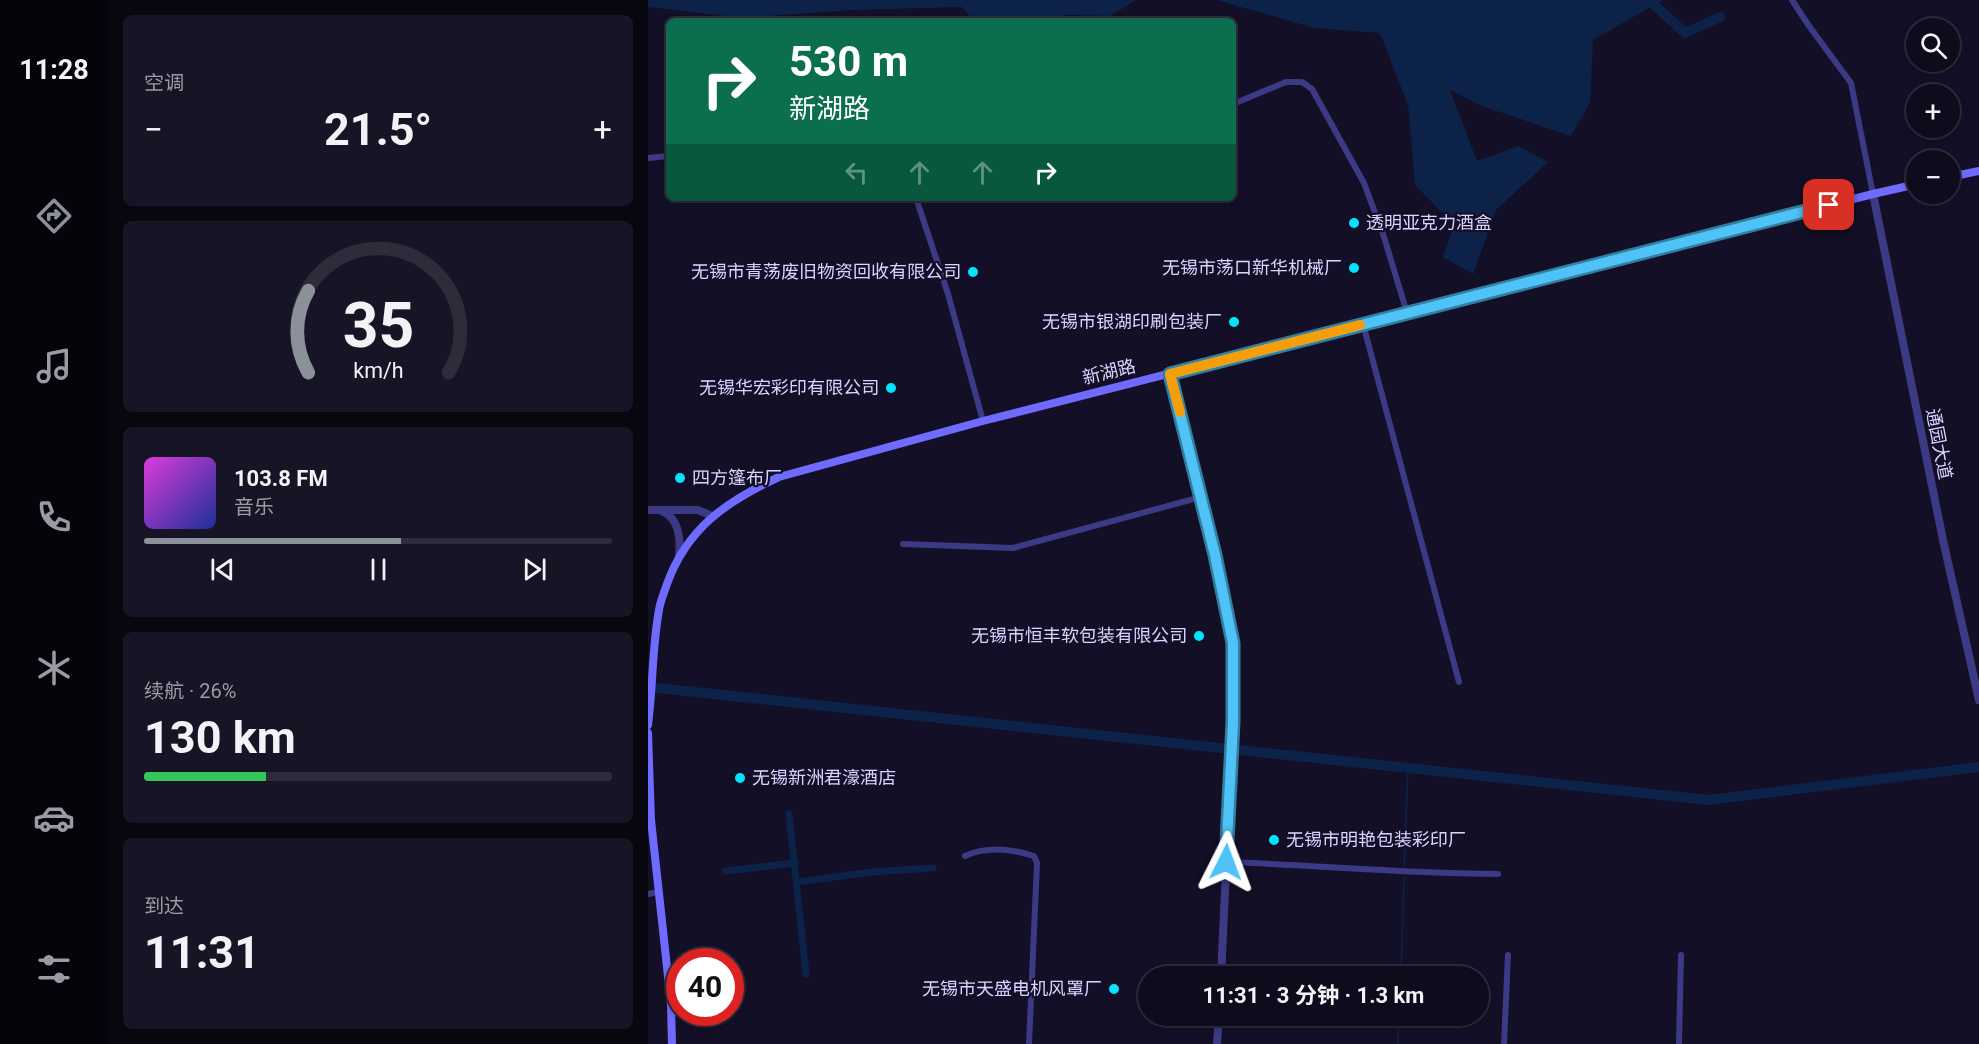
<!DOCTYPE html>
<html lang="zh">
<meta charset="utf-8">
<style>
:root{--surface:#0e0b1c;--page:#171425;--text:#f1f3f6;--muted:#9b9ba3;--line:#2e2b3b;--accent:#8c9099}
body{margin:0;font-family:Roboto,"Noto Sans SC",sans-serif;background:var(--page);color:var(--text);height:100vh;display:flex;flex-direction:column;font-size:22px;white-space:nowrap}
*{box-sizing:border-box;margin:0}
p{font-size:20px;color:var(--muted)}
.icon{flex:none;width:33px;height:33px;fill:none;stroke:currentColor;stroke-width:2;stroke-linecap:round;stroke-linejoin:round}
.map{position:relative;flex:1;overflow:hidden}
.drawer{display:flex;flex-direction:column;gap:15px;padding:15px;background:#08060f;width:540px}
.drawer>*{flex:none}
.banner{position:absolute;left:18px;top:18px;width:570px;height:183px;border-radius:9px;box-shadow:0 3px 9px #0003,0 0 0 2px var(--line);background:#0b6e4f;color:#fff;overflow:hidden}
.buttons{position:absolute;left:1258px;top:18px;display:grid;gap:12px}
.buttons a{display:grid;place-items:center;width:54px;height:54px;border-radius:50%;background:var(--surface);box-shadow:0 3px 9px #0003,0 0 0 2px var(--line);font-size:30px}
.speed{position:absolute;left:18px;top:948px;display:flex;gap:12px;font-size:30px;font-weight:700;text-align:center}
.speed>*{display:grid;place-content:center;width:78px;height:78px;border-radius:50%;background:var(--surface);box-shadow:0 3px 9px #0003,0 0 0 2px var(--line);line-height:1}
.speed .limit{border:9px solid #d22;background:#fff;color:#111}
.pin{position:absolute;display:grid;place-items:center;width:51px;height:51px;color:#fff;margin:-26px;border-radius:12px;box-shadow:0 3px 9px #0006}
.me{position:absolute;width:66px;margin:-33px;rotate:3deg;stroke-linejoin:round;filter:drop-shadow(0 0 4px #0008)}
.turn{display:flex;align-items:center;gap:21px;height:126px;padding:0 24px;font-size:27px}
.turn .icon{width:78px;height:78px;stroke-width:2.5}
.turn b{display:block;font-size:42px;line-height:51px}
.lanes{display:flex;align-items:center;height:57px;padding:0 24px;background:#0003;justify-content:center;gap:30px;direction:ltr}
.lanes .off{opacity:.35}
.big{font-size:45px;font-weight:700;line-height:1.1}
.drawer .widget{flex:1;display:flex;flex-direction:column;justify-content:center;gap:9px;min-width:0;padding:0 21px;border-radius:9px;background:var(--page)}
.drawer .dial{align-items:center;gap:0}
.dial svg{height:156px;overflow:visible;fill:none;stroke:var(--line);stroke-width:7;stroke-linecap:round;text-anchor:middle}
.dial text{fill:var(--text);stroke:none}
.song{display:flex;align-items:center;gap:18px}
.cover{width:72px;height:72px;border-radius:9px;background:linear-gradient(135deg,hsl(300 70% 55%),hsl(230 70% 35%))}
.played{height:6px;border-radius:3px;background:linear-gradient(90deg,var(--accent) 55%,var(--line) 55%)}
.keys{display:flex;justify-content:space-around;direction:ltr}
.heat{display:flex;justify-content:space-between;align-items:center;font-size:33px;direction:ltr}
.charge{height:9px;border-radius:4px;background:linear-gradient(90deg,#34c759 26%,var(--line) 0)}
.trip{position:absolute;left:490px;top:966px;width:351px;height:60px;border-radius:30px;background:var(--surface);box-shadow:0 3px 9px #0003,0 0 0 2px var(--line);font-weight:700;line-height:60px;text-align:center}
main{display:flex;flex:1;min-height:0}
.menu{display:flex;flex-direction:column;width:108px;justify-content:space-around;align-items:center;background:#06040b;color:var(--muted)}
.menu .icon{width:42px;height:42px}
.menu .current{color:var(--accent)}
.menu b{font-size:27px;color:var(--text)}
.map>svg:first-child{display:block}
</style>
<main>
<nav class="menu">
<b>11:28</b>
<svg class="icon current" aria-label="directions" viewBox="0 0 24 24"><path d="M12 3l9 9-9 9-9-9zM9 14v-3h6M13 9l2 2-2 2"/></svg>
<svg class="icon" aria-label="music" viewBox="0 0 24 24"><path d="M9 18V5l10-2v13"/><circle cx="6" cy="18" r="3"/><circle cx="16" cy="16" r="3"/></svg>
<svg class="icon" aria-label="phone" viewBox="0 0 24 24"><path d="M5 4h4l2 5-3 2q2 4 5 5l2-3 5 2v4C11 20 4 13 5 4z"/></svg>
<svg class="icon" aria-label="climate" viewBox="0 0 24 24"><path d="M12 3v18M4 7l16 10M4 17L20 7"/></svg>
<svg class="icon" aria-label="car" viewBox="0 0 24 24"><path d="M5 17H2v-5l4-1 3-4h7l3 4 3 1v5h-3M9 17h6M6 11h13"/><circle cx="7" cy="17" r="2"/><circle cx="17" cy="17" r="2"/></svg>
<svg class="icon" aria-label="filters" viewBox="0 0 24 24"><path d="M4 7h16M4 17h16"/><circle cx="9" cy="7" r="2"/><circle cx="15" cy="17" r="2"/></svg>
</nav>
<section class="drawer">
<div class="widget"><p>空调</p>
<div class="heat"><a>−</a><b class="big">21.5°</b><a>+</a></div>
</div>
<div class="widget dial"><svg viewBox="0 0 100 80">
<path d="M14 69A42 42 0 1 1 86 69"/>
<path d="M14 69A42 42 0 0 1 14 27" stroke="#8c9099"/>
<text x="50" y="56" font-size="32" font-weight="700">35</text>
<text x="50" y="72" font-size="11">km/h</text>
</svg></div>
<div class="widget">
<div class="song"><i class="cover"></i><div><b>103.8 FM</b><p>音乐</p></div></div>
<div class="played"></div>
<div class="keys"><svg class="icon" aria-label="previous" viewBox="0 0 24 24"><path d="M18 5L8 12l10 7zM5 5v14"/></svg><svg class="icon" aria-label="pause" viewBox="0 0 24 24"><path d="M8 5v14M16 5v14"/></svg><svg class="icon" aria-label="next" viewBox="0 0 24 24"><path d="M6 5l10 7-10 7zM19 5v14"/></svg></div>
</div>
<div class="widget"><p>续航 · 26%</p><b class="big">130 km</b><div class="charge"></div></div>
<div class="widget"><p>到达</p><b class="big">11:31</b></div>
</section>
<div class="map">
<svg width="1331" height="1044" viewBox="0 0 1331 1044">
<rect width="100%" height="100%" fill="#130f26"/>
<!-- water -->
<g fill="#0c2248">
<polygon points="0,0 488,0 462,16 418,15 406,21 326,21 314,7 204,10 95,18 0,7"/>
<polygon points="569,0 1015,0 945,40 942,103 923,136 831,105 802,90 829,161 870,146 900,162 848,210 825,274 795,257 806,225 767,185 760,105 732,33 666,28"/>
</g>
<g fill="none" stroke-linecap="round" stroke-linejoin="round">
<!-- stream -->
<g stroke="#0c2248" stroke-width="1.5">
<polyline points="756,870 760,769"/>
<polyline points="753,976 756,875"/>
<polyline points="750,1044 751,1016"/>
</g>
<!-- canal -->
<g stroke="#0c2248" stroke-width="7">
<polyline points="141,814 158,974"/>
<polyline points="78,871 147,863"/>
<polyline points="149,882 224,872 285,868"/>
</g>
<!-- river -->
<g stroke="#0c2248" stroke-width="10">
<polyline points="1001,0 1037,33 1072,17"/>
<polyline points="0,687 1061,800 1331,767"/>
</g>
<!-- minor -->
<g stroke="#3d3a85" stroke-width="6">
<polyline points="1144,0 1161,26 1203,83 1225,194"/>
<polyline points="101,21 102,21"/>
<polyline points="585,104 638,82 654,82 664,89 716,183 736,237 759,313"/>
<polyline points="0,158 21,156"/>
<polyline points="268,198 300,294 335,421"/>
<polyline points="715,324 811,682"/>
<polyline points="255,544 365,548 553,497"/>
<path d="M 317,856 C 338,846 364,849 386,856 L 389,863 L 381,1044"/>
<path d="M 578,862 C 669,865 759,874 850,874"/>
<polyline points="0,894 10,892"/>
<polyline points="856,1044 860,955"/>
<polyline points="1031,1044 1033,955"/>
</g>
<!-- tertiary -->
<g stroke="#3d3a85" stroke-width="8">
<polyline points="1225,194 1295,540 1331,700"/>
<polyline points="522,374 567,555 585,643 585,722 573,976"/>
<polyline points="0,510 50,510 64,516"/>
<path d="M 14,511 C 31,518 33,539 31,556"/>
<polyline points="569,1044 571,1016"/>
</g>
<!-- secondary -->
<g stroke="#6f6bff" stroke-width="8">
<polyline points="1302,177 1331,171"/>
<path d="M 0,725 C 5,687 4,648 11,610 C 12,602 16,593 19,584 C 39,528 79,501 131,477 L 335,421 L 1225,194 L 1269,184"/>
<polyline points="0,733 3,820 23,1004 24,1044"/>
</g>
</g>
<g fill="none" stroke-linecap="round" stroke-linejoin="round">
<!-- route casing -->
<g stroke="#337fa1" stroke-width="15">
<polyline id="route" points="578,862 585,722 585,643 567,555 522,374 1181,205"/>
</g>
<!-- route -->
<use href="#route" stroke="#4fc3f7" stroke-width="10"/>
<!-- slow -->
<polyline stroke="#f59e0b" stroke-width="10" points="532,412 522,374 712,325"/>
</g>
<!-- markers -->
<g fill="#00e5ff" stroke="#130f26" stroke-width="2">
<circle cx="706" cy="223" r="6"/>
<circle cx="706" cy="268" r="6"/>
<circle cx="325" cy="272" r="6"/>
<circle cx="586" cy="322" r="6"/>
<circle cx="243" cy="388" r="6"/>
<circle cx="32" cy="478" r="6"/>
<circle cx="551" cy="636" r="6"/>
<circle cx="92" cy="778" r="6"/>
<circle cx="626" cy="840" r="6"/>
<circle cx="466" cy="989" r="6"/>
</g>
<g text-anchor="middle" stroke-width="4.5" stroke-linejoin="round" paint-order="stroke">
<!-- poi labels -->
<g font-size="18" fill="#d9d4ff" stroke="#130f26" text-anchor="end">
<text x="718" y="229" text-anchor="start">透明亚克力酒盒</text>
<text x="694" y="274">无锡市荡口新华机械厂</text>
<text x="313" y="278">无锡市青荡废旧物资回收有限公司</text>
<text x="574" y="328">无锡市银湖印刷包装厂</text>
<text x="231" y="394">无锡华宏彩印有限公司</text>
<text x="44" y="484" text-anchor="start">四方篷布厂</text>
<text x="539" y="642">无锡市恒丰软包装有限公司</text>
<text x="104" y="784" text-anchor="start">无锡新洲君濠酒店</text>
<text x="638" y="846" text-anchor="start">无锡市明艳包装彩印厂</text>
<text x="454" y="995">无锡市天盛电机风罩厂</text>
</g>
<!-- street labels -->
<g font-size="18" fill="#d9d4ff" stroke="#130f26">
<text transform="translate(461 372) rotate(-14)" y="6">新湖路</text>
<text transform="translate(1291 444) rotate(79)" y="6">通园大道</text>
</g>
</g>
</svg>
<div class="buttons">
<a><svg class="icon" aria-label="search" viewBox="0 0 24 24"><circle cx="10" cy="10" r="6"/><path d="M15 15l6 6"/></svg></a>
<a>+</a>
<a>−</a>
</div>
<div class="speed"><div class="limit">40</div></div>
<div class="pin" style="left:1181px;top:205px;background:#d93025"><svg class="icon" aria-label="arrive" viewBox="0 0 24 24"><path d="M6 21V4h12l-3 4 3 4H6"/></svg></div>
<svg class="me" style="left:578px;top:862px" viewBox="-20 -20 40 40"><path d="M0-17L14 15 0 8-14 15z" fill="#4fc3f7" stroke="#fff" stroke-width="4"/></svg>
<div class="trip">11:31 · 3 分钟 · 1.3 km</div>
<div class="banner">
<div class="turn"><svg class="icon" aria-label="right" viewBox="0 0 24 24"><path d="M7 20v-9h11M14 6l5 5-5 5"/></svg><div><b>530 m</b>新湖路</div></div>
<div class="lanes"><svg class="icon off" aria-label="left" viewBox="0 0 24 24"><path d="M17 20v-9H6M10 6l-5 5 5 5"/></svg><svg class="icon off" aria-label="ahead" viewBox="0 0 24 24"><path d="M12 20V5M6 11l6-6 6 6"/></svg><svg class="icon off" aria-label="ahead" viewBox="0 0 24 24"><path d="M12 20V5M6 11l6-6 6 6"/></svg><svg class="icon" aria-label="right" viewBox="0 0 24 24"><path d="M7 20v-9h11M14 6l5 5-5 5"/></svg></div>
</div>
</div>
</main>
